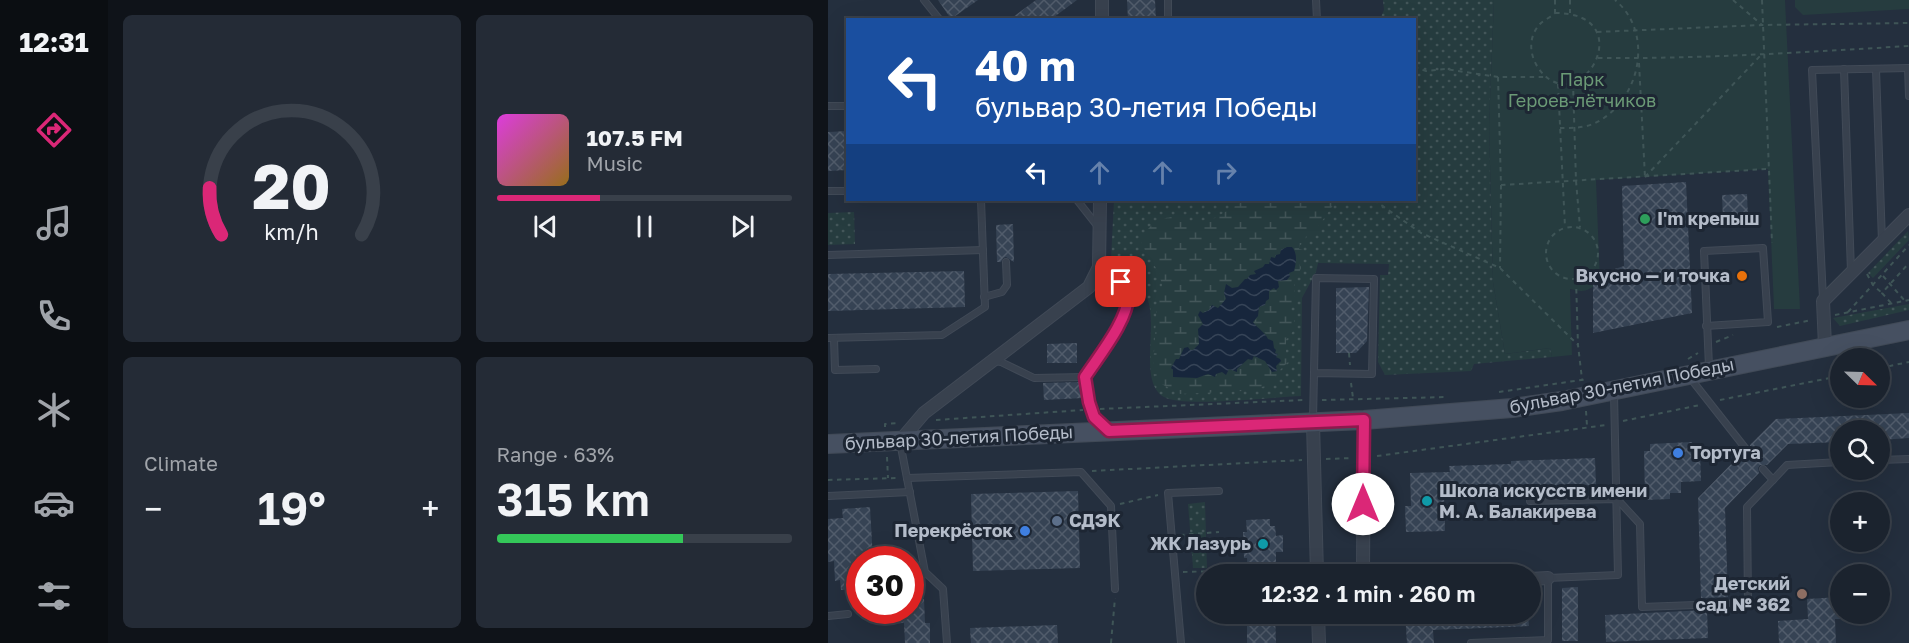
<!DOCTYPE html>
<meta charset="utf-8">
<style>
:root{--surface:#1b232e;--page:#242b36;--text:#f1f3f6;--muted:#a0a4aa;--line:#39404a;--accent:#db2777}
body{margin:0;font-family:"Golos Text",sans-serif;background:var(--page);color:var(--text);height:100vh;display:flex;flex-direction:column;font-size:22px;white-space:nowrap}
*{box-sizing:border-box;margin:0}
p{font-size:20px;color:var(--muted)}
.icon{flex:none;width:33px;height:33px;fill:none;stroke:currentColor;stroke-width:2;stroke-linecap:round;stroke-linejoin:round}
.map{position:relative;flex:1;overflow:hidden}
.details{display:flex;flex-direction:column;gap:15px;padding:15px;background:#0f1319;width:720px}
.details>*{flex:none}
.hud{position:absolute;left:18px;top:18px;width:570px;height:183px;border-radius:0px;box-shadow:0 6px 24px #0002,0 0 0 2px var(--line);background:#1a4fa0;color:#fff;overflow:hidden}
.needle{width:39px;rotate:113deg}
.fabs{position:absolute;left:1002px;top:348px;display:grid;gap:12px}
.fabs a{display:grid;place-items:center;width:60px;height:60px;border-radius:50%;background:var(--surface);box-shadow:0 6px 24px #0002,0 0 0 2px var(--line);font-size:30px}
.speed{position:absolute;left:18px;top:546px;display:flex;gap:12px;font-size:30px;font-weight:700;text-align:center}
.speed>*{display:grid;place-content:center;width:78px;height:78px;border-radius:50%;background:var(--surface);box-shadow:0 6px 24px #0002,0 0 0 2px var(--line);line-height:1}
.speed .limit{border:9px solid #d22;background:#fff;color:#111}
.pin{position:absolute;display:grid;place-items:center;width:51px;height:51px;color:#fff;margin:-26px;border-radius:12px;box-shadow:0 3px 9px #0006}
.me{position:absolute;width:66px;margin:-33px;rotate:0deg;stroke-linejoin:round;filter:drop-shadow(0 0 4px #0008)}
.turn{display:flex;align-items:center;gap:21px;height:126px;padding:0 30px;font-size:27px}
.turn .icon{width:78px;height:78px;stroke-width:2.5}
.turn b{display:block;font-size:42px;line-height:51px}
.lanes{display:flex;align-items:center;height:57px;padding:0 30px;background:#0003;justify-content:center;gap:30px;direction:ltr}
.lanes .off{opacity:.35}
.big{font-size:45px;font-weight:600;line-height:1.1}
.details .widget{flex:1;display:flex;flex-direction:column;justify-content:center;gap:9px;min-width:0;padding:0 21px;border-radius:9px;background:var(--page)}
.details .dial{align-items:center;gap:0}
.dial svg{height:156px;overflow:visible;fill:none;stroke:var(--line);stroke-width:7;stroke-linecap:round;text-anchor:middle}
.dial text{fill:var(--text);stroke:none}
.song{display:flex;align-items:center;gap:18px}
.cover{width:72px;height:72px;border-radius:9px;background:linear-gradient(135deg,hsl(300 70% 55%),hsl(40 70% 35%))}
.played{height:6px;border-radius:3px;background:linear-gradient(90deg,var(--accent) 35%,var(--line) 35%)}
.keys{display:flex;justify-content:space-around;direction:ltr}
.heat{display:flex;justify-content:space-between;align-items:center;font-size:33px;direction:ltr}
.charge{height:9px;border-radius:4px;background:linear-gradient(90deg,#34c759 63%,var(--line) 0)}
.details .tiles{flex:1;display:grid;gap:15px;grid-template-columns:repeat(2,1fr)}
.trip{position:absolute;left:368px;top:564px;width:345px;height:60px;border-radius:30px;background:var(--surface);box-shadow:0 6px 24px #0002,0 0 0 2px var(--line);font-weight:600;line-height:60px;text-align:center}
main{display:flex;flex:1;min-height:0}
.menu{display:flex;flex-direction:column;width:108px;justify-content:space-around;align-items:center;background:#0b0e12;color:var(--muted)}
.menu .icon{width:42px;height:42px}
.menu .selected{color:var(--accent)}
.menu b{font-size:27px;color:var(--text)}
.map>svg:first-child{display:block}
</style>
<main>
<nav class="menu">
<b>12:31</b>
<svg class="icon selected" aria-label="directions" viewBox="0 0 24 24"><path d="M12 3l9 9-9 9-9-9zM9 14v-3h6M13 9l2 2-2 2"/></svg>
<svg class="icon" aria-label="music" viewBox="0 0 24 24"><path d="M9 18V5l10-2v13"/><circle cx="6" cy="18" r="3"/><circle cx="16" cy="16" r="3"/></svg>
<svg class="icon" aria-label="phone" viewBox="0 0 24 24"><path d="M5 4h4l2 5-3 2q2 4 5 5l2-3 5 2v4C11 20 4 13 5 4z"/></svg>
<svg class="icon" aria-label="climate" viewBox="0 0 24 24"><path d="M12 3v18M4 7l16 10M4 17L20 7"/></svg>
<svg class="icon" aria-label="car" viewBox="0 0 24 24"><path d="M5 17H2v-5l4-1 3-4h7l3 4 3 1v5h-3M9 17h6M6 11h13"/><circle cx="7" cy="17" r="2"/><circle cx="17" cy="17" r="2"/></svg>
<svg class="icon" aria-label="filters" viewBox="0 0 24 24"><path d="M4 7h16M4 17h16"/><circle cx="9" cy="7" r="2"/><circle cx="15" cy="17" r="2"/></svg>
</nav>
<section class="details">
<div class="tiles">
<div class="widget dial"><svg viewBox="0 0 100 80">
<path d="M14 69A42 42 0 1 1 86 69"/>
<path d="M14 69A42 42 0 0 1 8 45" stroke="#db2777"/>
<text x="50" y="56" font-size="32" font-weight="700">20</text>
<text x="50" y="72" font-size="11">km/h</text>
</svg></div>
<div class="widget">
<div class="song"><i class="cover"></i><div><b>107.5 FM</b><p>Music</p></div></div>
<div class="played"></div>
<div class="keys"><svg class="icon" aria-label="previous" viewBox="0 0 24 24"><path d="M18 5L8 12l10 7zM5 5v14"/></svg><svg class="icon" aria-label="pause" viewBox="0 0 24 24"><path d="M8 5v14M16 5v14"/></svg><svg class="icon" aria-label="next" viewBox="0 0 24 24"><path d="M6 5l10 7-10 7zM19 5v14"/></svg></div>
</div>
<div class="widget"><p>Climate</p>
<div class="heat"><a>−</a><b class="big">19°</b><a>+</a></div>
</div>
<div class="widget"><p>Range · 63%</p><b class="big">315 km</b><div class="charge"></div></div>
</div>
</section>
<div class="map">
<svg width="1081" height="643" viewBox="0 0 1081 643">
<defs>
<pattern id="grass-dots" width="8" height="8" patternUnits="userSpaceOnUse" patternTransform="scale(1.5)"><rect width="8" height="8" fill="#263c3f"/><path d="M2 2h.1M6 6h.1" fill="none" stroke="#435659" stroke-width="1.8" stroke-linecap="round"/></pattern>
<pattern id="wetland-marsh" width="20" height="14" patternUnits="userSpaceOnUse" patternTransform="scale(1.5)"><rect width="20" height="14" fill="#263c3f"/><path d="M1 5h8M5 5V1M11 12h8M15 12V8" fill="none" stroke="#435659"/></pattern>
<pattern id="water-waves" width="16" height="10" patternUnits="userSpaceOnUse" patternTransform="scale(1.5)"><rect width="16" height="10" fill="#17263c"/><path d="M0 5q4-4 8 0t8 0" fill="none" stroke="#364457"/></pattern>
<pattern id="building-cross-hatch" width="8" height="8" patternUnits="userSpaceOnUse" patternTransform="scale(1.5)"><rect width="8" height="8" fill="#364354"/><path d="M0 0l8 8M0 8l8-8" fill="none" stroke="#515c6b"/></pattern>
</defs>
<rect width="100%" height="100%" fill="#242f3e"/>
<!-- grass -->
<g fill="url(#grass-dots)">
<path d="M 555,0 L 666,0 L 661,125 L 665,282 L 677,354 L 722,348 L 724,357 L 646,364 L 643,371 L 557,375 L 550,362 L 552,275 L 560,275 L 561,264 L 490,263 L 488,272 L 474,298 L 473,396 C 447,397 354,408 336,397 C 309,381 332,322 318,296 C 312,286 292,269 283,260 L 286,200 L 586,200 L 586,20 L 552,19 L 556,10 Z"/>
<polygon points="26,212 27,244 0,245 0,213"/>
<polygon points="1080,231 1081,240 1045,278 1040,273"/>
<polygon points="1081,304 1081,310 1012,326 1005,318"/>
<polygon points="377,502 379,568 365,568 360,504"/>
</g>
<!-- wetland -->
<path fill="url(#wetland-marsh)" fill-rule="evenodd" d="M 414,200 L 505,200 L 506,204 L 487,231 L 478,236 L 477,243 L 472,245 L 471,249 L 475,250 L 474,260 L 471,263 L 473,268 L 466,285 L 467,298 L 461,307 L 466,319 L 466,330 L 458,340 L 458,355 L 461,361 L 451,371 L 443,383 L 438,386 L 415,391 L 352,394 L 328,381 L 325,369 L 329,302 L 334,285 L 331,273 L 313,244 C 317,223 336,216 356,216 L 364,223 L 387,218 L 412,203 ZM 459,247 C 460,261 464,275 449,281 L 451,287 L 442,291 L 438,301 L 431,307 L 430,316 L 425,323 C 429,327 433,329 437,333 C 443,339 446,349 448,357 L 452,359 L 444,372 L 437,361 L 426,356 L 409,369 L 409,372 L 400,369 L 388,374 L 371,376 L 369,378 L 345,377 L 345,370 L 343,367 L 348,359 L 350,359 L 356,348 L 366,350 L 371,344 L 370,335 L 375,325 L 372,311 L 375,313 C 395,304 398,310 398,284 L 405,288 L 409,287 L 441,264 L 448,255 L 452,254 L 453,250 Z"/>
<!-- garden -->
<g fill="#263c3f">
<path d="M 666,0 L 957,0 L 972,309 L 946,309 L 940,169 L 768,180 L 772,282 C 759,291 757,293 742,289 L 744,355 L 724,357 L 722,348 L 677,354 L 665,282 L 661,125 Z"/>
<polygon points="967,0 1081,0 1081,9 975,15 967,7"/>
</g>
<!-- water -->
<path fill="url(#water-waves)" d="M 459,247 L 464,247 C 470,254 468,263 466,271 L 461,273 L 462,276 L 459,280 L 450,281 L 451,287 L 448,290 L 446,288 L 441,291 L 441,299 L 438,301 L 437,305 L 431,307 L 430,316 L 425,322 C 430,329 437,332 440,339 L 445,341 L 446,348 L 448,350 L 447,353 L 450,354 L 448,357 L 452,359 L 453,361 L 448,366 L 449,371 L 444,372 L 437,361 L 426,356 L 424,360 L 420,359 L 409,369 L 409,372 L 401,369 L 398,375 L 394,372 L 388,374 L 387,377 L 380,374 L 369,378 L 345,377 L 345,370 L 343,368 L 348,359 L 351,359 L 356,348 L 360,347 L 362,350 L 365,350 L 371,344 L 370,329 L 375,324 L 370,315 L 372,311 L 375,313 L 381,310 L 384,305 L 390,308 L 398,299 L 396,293 L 398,284 L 404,288 L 410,287 L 417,279 L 419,279 L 422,275 L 428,274 L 426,271 L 435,267 L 437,264 L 441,264 L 443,257 L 447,258 L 448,255 L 452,254 L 453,250 Z"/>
<!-- building -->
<g fill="url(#building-cross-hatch)">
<polygon points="110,0 150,0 123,19"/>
<polygon points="208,0 249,0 222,20 181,20"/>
<polygon points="299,0 327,0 328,20 300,20"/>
<polygon points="20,131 20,170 0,171 0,132"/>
<polygon points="858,182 864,313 765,333 765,276 796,266 794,186"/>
<polygon points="919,194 920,219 895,221 894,195"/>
<polygon points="185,224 186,262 178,257 175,258 173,262 169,262 168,225"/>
<polygon points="136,271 137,307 0,311 0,274"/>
<polygon points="541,287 539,341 528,353 508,353 508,288"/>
<polygon points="249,343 249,363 219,363 219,344"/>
<polygon points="252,382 255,398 216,400 215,383"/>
<polygon points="1081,413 1081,438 1052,440 1052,430 1012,430 1012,442 960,444 939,465 932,465 930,468 931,473 897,508 900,597 873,598 870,498 914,453 922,453 922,445 948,419"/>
<polygon points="864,442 865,451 872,451 873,481 853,482 853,493 842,493 842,499 817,500 816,451 822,451 822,444"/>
<polygon points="767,458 768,485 674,488 674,494 616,495 617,531 578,532 577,506 583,506 582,473 622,472 621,466 683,464 683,461"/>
<polygon points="250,491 252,568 145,571 143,494"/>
<polygon points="42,507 45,560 32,560 31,589 13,590 12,580 7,581 6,561 0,562 0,519 15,518 14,509"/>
<polygon points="442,519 442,526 447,526 448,536 455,535 455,552 448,552 448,564 445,564 443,574 420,574 419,558 416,558 415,532 419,532 418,520"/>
<polygon points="750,587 750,641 734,641 734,588"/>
<polygon points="1012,597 1012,619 1007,619 1008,643 951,643 950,621 980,619 979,599"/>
<polygon points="82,599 96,599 97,623 102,623 102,643 77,643 76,623 51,624 51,610 82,610"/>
<polygon points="879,610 880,638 778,642 777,615"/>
<polygon points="419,614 447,614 448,643 419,643"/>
<polygon points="577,614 700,614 701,626 605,630 606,643 579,643"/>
<polygon points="229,625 230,643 143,643 142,628"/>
</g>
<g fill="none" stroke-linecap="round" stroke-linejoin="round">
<!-- service casing -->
<g stroke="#414a57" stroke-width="8">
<g id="service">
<polyline points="96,0 112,20"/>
<polyline points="340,0 340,20"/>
<polyline points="488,0 489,20"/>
<polyline points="1080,68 1081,96"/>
<polyline points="1016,69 1023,272"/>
<polyline points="1048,69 1054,242"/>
<polyline points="0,106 20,106"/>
<polyline points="0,191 20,191"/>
<polyline points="249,200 271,228"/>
<polyline points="0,255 155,250"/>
<path d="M 271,267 L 286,276 L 300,291 C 300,323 273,351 257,377 C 260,398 260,412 276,427"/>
<polyline points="156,297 174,292 179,285 178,262"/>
<polyline points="995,299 984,70 1081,68"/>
<polyline points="878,326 940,322 935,248 876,251 881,367"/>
<polyline points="0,338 114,335 157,307 153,200"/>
<polyline points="6,338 7,370 48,369"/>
<polyline points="166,361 173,362 206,378 257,377"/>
<polyline points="863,379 918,449"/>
<polyline points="485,420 488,278 546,279 544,374 486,373"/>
<polyline points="72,442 97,572 115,589 119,643"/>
<polyline points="1052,460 1081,459"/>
<polyline points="935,469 945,480 959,465 1012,462"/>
<polyline points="79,478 253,472 283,506 287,589"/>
<polyline points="0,496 82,492"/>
<polyline points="702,501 789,499 812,524 814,607 920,603 919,507 945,480"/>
<polyline points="0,616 20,614"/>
<polyline points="353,643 340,493 391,491"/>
<polyline points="643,643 720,640 720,578 790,575 786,394"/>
</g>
</g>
<!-- minor casing -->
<g stroke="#414a57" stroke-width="14">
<g id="minor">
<polyline points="274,20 274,0"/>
<polyline points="997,346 995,301 1081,215"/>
<polyline points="485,423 489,574"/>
<polyline points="72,441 96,413 261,287 271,267 272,200"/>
<polyline points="535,574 536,420"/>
<polyline points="702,579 720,578"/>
<polyline points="490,614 491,643"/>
</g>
</g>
<!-- secondary casing -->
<g stroke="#414a57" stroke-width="20">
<polyline id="secondary" points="0,444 536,420 684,408 734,401 1081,330"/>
</g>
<!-- path -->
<g stroke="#3f5557" stroke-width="2" stroke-dasharray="4.5 4.5" stroke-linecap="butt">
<polyline points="727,0 727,13"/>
<polyline points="742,0 742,13"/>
<polyline points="905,0 934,25"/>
<polyline points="934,0 944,243"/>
<path d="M 727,13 C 812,13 756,116 715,74 C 702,60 698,39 712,24 C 716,20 723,17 727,13 Z"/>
<polyline points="769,32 934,25 1081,23"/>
<path d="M 770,58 C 874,59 978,52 1081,46"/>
<polyline points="811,63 817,177"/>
<polyline points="586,67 598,71 617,69 670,77 717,77"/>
<polyline points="670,77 673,185 672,268"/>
<polyline points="745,82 748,181 752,227"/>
<polyline points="730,84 737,227"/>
<path d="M 732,128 C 743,128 755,128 765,124 C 811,104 828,34 787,0"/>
<polyline points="817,177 933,55"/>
<polyline points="673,185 939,169"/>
<polyline points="546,200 593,233 672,268 750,345"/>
<circle cx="744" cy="253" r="26"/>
<polyline points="1039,274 1045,285 1054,293"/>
<polyline points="1055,276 1077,301"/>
<polyline points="748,280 750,345 754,379"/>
<polyline points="1063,303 1054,293 1081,263"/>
<polyline points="1020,312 1081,245"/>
<polyline points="1007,315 1081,300"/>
<polyline points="949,327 984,320"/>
<polyline points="888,342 905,335"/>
<polyline points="521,353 522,365"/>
<polyline points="860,359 870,353"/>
<polyline points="1052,368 1081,362"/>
<polyline points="523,383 525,398"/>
<polyline points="671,392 760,379"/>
<polyline points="494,400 620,397"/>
<polyline points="892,400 1012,376"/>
<polyline points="272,409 476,400"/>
<polyline points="758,411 759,426"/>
<polyline points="108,420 255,410"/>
<polyline points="795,421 872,405"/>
<polyline points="57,427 57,424 72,423"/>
<polyline points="549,456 778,425"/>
<polyline points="59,457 60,478"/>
<polyline points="498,459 525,458"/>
<polyline points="264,471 474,460"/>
<polyline points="0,480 70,478"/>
<polyline points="292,504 330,495"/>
<polyline points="352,535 391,532"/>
<polyline points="355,572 391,571"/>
<polyline points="283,643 287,598"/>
</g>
<!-- service -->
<use href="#service" stroke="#38414e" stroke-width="6"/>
<!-- minor -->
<use href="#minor" stroke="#38414e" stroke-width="12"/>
<!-- secondary -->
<use href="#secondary" stroke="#465061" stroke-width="18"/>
</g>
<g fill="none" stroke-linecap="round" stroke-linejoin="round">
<!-- route casing -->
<g stroke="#8e194d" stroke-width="15">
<path id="route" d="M 293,282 C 296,286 299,289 300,294 C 302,318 270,357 257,377 L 261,402 L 266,417 L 281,431 L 536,420 L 535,504"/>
</g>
<!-- route -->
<use href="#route" stroke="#db2777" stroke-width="10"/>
</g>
<!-- markers -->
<circle fill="#2e9e5b" stroke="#1d2633" stroke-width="2" cx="817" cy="219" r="6"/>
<circle fill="#e8710a" stroke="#1d2633" stroke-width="2" cx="914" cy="276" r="6"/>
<g fill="#3f7fe0" stroke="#1d2633" stroke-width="2">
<circle cx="850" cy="453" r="6"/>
<circle cx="197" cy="531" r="6"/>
</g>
<g fill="#0f9aa8" stroke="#1d2633" stroke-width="2">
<circle cx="599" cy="501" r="6"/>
<circle cx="435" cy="544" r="6"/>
</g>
<circle fill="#5c6f8a" stroke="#1d2633" stroke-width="2" cx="229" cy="521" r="6"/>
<circle fill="#8d6e63" stroke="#1d2633" stroke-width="2" cx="974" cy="594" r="6"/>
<g text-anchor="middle" stroke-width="6" stroke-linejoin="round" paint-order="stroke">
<!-- park labels -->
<g font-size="18" fill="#6b9a76" stroke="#1d2633">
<text x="754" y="86">Парк<tspan x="754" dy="21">Героев-лётчиков</tspan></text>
</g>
<!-- poi labels -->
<g font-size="18" font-weight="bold" fill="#b4bcc9" stroke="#1d2633" text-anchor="start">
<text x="829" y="225">I'm крепыш</text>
<text x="902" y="282" text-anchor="end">Вкусно — и точка</text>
<text x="862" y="459">Тортуга</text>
<text x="611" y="497">Школа искусств имени<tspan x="611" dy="21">М. А. Балакирева</tspan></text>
<text x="241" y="527">СДЭК</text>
<text x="185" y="537" text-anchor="end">Перекрёсток</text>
<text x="423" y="550" text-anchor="end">ЖК Лазурь</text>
<text x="962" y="590" text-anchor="end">Детский<tspan x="962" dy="21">сад № 362</tspan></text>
</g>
<!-- street labels -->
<g font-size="18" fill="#b4bcc9" stroke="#1d2633">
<text transform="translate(794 386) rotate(-11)" y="6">бульвар 30-летия Победы</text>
<text transform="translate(131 438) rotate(-3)" y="6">бульвар 30-летия Победы</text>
</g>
</g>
</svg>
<div class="fabs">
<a><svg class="needle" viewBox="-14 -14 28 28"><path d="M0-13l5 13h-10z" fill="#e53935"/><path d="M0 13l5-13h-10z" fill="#a0a4aa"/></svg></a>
<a><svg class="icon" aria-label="search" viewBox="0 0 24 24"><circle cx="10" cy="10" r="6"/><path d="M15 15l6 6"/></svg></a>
<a>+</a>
<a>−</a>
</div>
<div class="speed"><div class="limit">30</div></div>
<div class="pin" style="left:293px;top:282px;background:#d93025"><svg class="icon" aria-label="arrive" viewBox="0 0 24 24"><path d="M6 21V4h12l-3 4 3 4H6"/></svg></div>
<svg class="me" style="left:535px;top:504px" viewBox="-20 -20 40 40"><circle r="19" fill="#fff"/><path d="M0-13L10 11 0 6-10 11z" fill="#db2777"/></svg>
<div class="trip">12:32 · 1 min · 260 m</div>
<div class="hud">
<div class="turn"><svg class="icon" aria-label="left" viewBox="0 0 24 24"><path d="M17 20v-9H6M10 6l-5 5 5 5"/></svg><div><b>40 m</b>бульвар 30-летия Победы</div></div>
<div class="lanes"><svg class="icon" aria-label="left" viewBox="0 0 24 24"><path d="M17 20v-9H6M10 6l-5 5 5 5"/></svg><svg class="icon off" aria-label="ahead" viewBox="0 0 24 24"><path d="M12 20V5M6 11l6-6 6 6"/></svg><svg class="icon off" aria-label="ahead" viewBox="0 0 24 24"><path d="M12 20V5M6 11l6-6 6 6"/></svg><svg class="icon off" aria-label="right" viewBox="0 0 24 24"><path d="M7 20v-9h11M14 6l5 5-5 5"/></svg></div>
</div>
</div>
</main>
